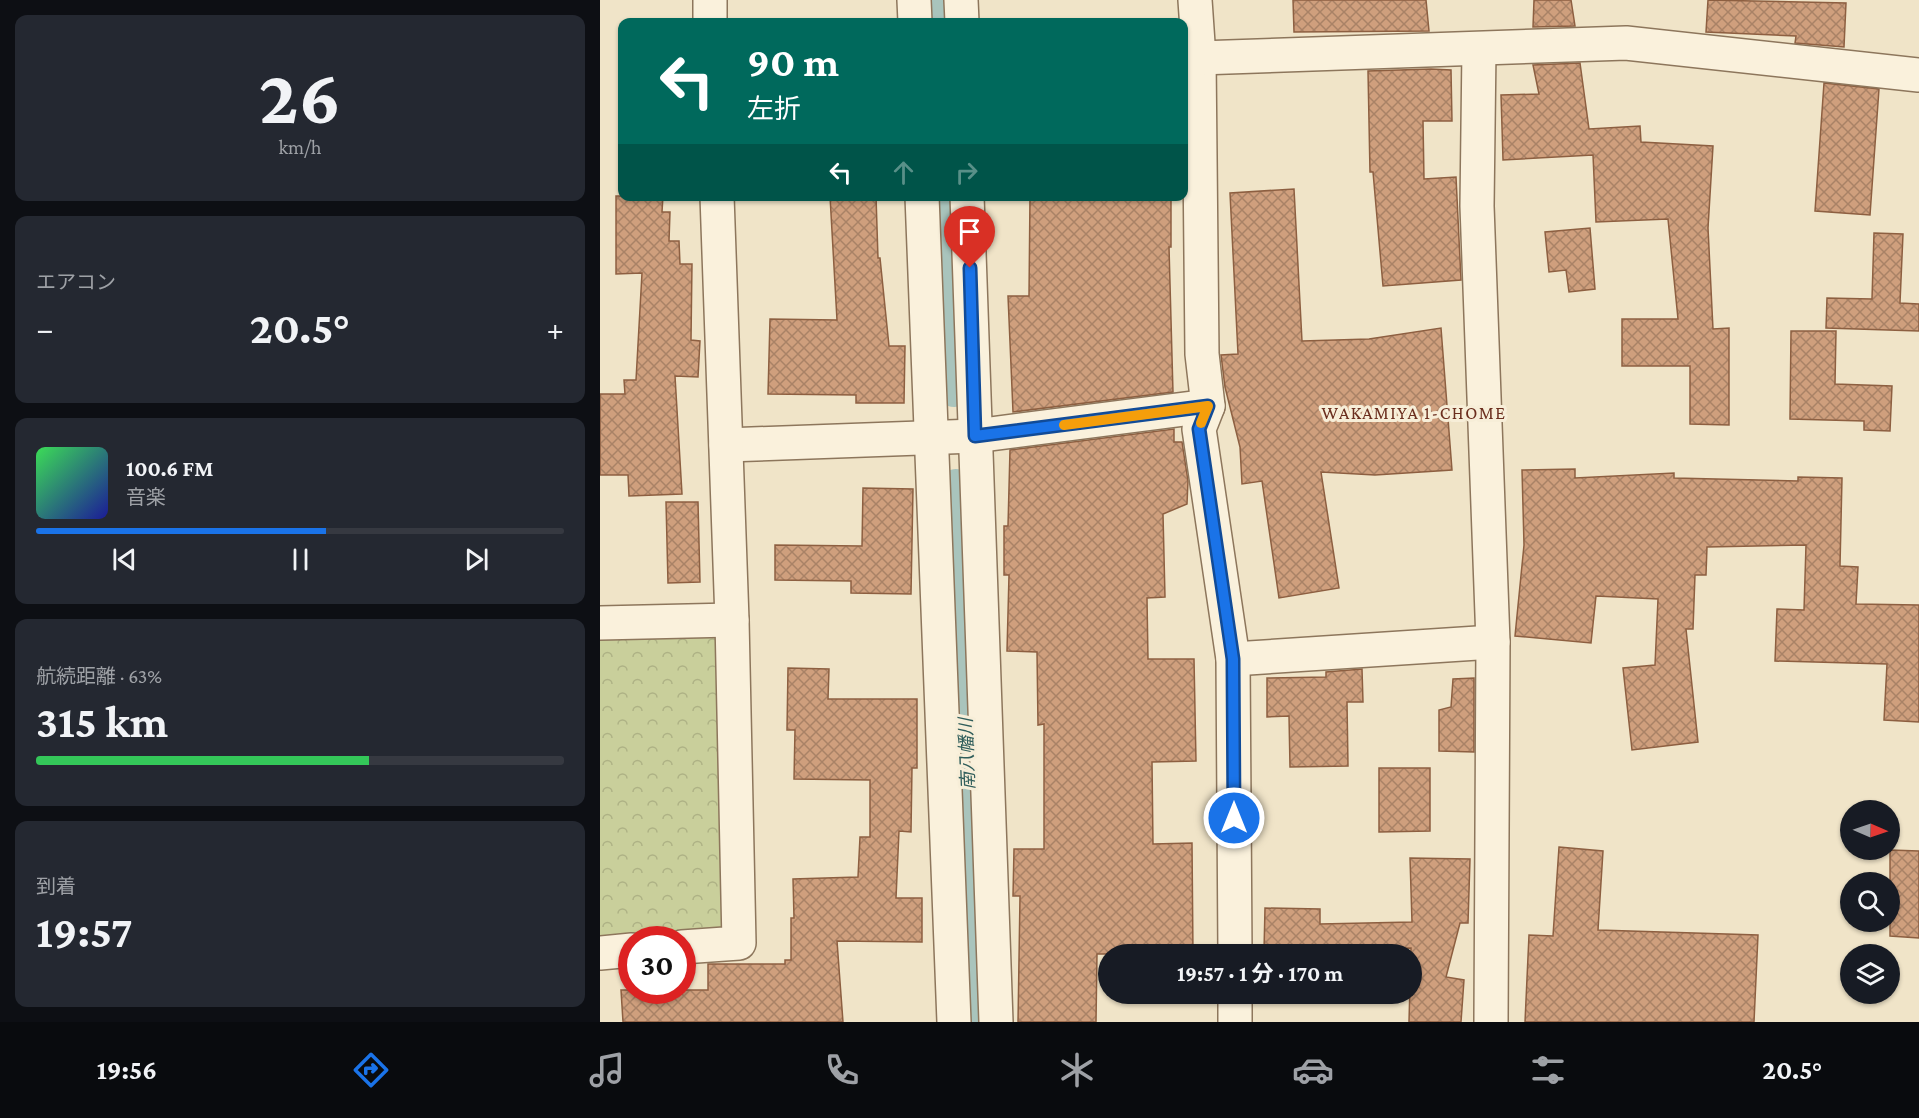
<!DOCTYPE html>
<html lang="ja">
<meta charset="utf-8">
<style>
:root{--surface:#171b24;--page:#242831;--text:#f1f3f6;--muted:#9ea1a6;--line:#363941;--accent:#1a73e8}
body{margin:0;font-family:"Crimson Pro","Noto Sans JP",serif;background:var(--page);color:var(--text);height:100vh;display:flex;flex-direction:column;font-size:22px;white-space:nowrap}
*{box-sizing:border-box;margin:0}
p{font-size:20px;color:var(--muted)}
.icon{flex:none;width:33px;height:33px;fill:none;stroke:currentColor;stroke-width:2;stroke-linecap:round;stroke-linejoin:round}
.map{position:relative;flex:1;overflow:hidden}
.details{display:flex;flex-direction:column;gap:15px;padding:15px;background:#0d0f14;width:600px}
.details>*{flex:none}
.guide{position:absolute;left:18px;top:18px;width:570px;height:183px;border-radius:12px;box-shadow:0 2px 4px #0004;background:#00695c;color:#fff;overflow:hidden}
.needle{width:39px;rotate:92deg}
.fabs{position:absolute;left:1240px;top:800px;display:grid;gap:12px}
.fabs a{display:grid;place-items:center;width:60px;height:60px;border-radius:50%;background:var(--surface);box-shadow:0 2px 4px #0004;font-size:30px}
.speed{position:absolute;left:18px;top:926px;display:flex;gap:12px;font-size:30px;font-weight:700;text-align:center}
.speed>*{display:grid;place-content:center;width:78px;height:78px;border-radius:50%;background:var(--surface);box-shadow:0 2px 4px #0004;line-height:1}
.speed .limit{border:9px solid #d22;background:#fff;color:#111}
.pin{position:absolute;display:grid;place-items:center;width:51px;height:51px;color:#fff;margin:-62px -26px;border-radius:50% 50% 50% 0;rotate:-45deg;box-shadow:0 0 6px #0007}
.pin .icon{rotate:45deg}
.me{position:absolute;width:66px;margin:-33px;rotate:0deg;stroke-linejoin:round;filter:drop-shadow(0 0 4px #0008)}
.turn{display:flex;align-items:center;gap:21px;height:126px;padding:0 30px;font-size:27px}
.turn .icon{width:78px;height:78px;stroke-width:2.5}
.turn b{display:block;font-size:42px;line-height:51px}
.lanes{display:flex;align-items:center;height:57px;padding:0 30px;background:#0003;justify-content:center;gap:30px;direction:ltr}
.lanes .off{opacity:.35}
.big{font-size:45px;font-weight:700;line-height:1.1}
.details .widget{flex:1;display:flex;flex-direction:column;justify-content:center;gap:9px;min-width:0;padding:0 21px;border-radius:12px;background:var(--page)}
.details .dial{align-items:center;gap:0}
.dial b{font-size:78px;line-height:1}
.song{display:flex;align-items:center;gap:18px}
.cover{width:72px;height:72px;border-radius:9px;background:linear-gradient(135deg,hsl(130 70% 55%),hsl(240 70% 35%))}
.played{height:6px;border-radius:3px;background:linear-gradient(90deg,var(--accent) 55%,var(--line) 55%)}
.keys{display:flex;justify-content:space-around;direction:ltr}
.heat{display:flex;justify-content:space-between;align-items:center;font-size:33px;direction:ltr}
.charge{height:9px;border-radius:4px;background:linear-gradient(90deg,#34c759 63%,var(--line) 0)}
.trip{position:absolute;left:498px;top:944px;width:324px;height:60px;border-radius:30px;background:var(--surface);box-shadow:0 2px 4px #0004;font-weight:700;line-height:60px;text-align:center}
.tab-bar{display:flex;height:96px;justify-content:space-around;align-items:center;background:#090b0e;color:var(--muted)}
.tab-bar .icon{width:42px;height:42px}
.tab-bar .selected{color:var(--accent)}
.tab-bar b{font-size:27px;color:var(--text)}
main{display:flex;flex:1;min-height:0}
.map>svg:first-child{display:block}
</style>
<main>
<section class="details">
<div class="widget dial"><b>26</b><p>km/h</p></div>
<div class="widget"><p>エアコン</p>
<div class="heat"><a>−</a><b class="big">20.5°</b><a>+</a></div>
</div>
<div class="widget">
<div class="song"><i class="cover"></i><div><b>100.6 FM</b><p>音楽</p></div></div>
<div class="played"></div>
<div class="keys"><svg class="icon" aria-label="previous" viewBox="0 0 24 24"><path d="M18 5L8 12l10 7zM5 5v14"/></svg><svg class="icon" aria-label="pause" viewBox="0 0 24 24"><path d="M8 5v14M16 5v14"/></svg><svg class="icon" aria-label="next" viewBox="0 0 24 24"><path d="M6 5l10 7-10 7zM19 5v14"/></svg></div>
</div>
<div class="widget"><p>航続距離 · 63%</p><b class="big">315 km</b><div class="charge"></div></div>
<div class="widget"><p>到着</p><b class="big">19:57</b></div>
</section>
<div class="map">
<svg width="1319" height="1022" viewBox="0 0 1319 1022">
<defs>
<pattern id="park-crowns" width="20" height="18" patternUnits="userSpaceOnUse" patternTransform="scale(1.5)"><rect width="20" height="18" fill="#c9cf9b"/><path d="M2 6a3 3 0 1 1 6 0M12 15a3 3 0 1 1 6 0" fill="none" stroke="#aeb285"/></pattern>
<pattern id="building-cross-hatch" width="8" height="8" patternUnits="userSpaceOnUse" patternTransform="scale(1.5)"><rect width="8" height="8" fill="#cf9f7d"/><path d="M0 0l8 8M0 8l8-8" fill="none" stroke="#a98266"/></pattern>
</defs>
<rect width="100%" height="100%" fill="#f0e4c8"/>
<!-- park -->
<polygon fill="url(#park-crowns)" points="132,620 139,943 32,939 0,949 0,624"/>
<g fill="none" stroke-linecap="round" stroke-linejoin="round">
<!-- canal -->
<g stroke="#a9c4bc" stroke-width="34">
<polyline points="340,0 341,22"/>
<polyline points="347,196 354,390"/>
<polyline points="356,486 377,1022"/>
</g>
</g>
<!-- building -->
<g fill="url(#building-cross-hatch)" stroke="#8d5f41" stroke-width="1.5">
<polygon points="693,0 826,0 829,31 694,32"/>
<polygon points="934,0 971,0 975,26 933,27"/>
<polygon points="1108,0 1246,3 1244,47 1195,43 1196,36 1106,32"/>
<polygon points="980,63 989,129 1040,126 1041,142 1113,146 1108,228 1113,329 1129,328 1129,425 1090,424 1090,366 1022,366 1022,319 1078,319 1068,219 996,222 993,155 903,160 901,95 939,94 933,65"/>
<polygon points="831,69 851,70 852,121 823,121 824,179 856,177 861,280 783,286 773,172 770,172 768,71"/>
<polygon points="1224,83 1279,89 1270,215 1215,211"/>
<polygon points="694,189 702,341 769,339 841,328 852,470 775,475 721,472 739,588 679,598 662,481 642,484 640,447 625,387 621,355 638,354 630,193"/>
<polygon points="16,196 63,196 62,212 70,212 69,241 79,241 80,264 92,264 91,340 100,341 98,377 75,376 82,494 29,496 28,475 0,475 0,394 25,394 24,380 36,380 42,273 16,274"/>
<polygon points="230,196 276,196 278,258 280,258 289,346 305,346 304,403 256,403 256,395 168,394 170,319 237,320"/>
<polygon points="430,196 571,196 571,247 569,247 573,392 413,412 408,296 429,296"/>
<polygon points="990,228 995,289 969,292 966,270 949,272 945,232"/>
<polygon points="1274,233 1303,234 1300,303 1319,304 1319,331 1226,328 1227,298 1272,299"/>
<polygon points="1191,331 1236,331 1235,384 1292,386 1290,431 1264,430 1264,421 1190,419"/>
<polygon points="574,429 574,442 582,442 588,481 587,504 563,514 565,597 547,598 548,659 594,659 596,761 552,762 553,844 592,843 593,954 497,954 496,1022 418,1022 420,896 413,896 414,849 444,849 444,724 438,725 437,652 407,651 409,575 404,575 404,526 408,526 410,450"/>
<polygon points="975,469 975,478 1074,473 1074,478 1198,481 1198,477 1242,478 1240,566 1258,567 1256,604 1319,605 1319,722 1284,720 1287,664 1175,661 1177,609 1204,610 1206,545 1107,547 1106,575 1095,575 1093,629 1086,629 1098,742 1032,750 1023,668 1055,665 1058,599 996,596 991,643 915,636 924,545 922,470"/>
<polygon points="263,488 313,489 311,594 251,593 251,581 175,580 175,545 262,546"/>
<polygon points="66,502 98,502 100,582 68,583"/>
<polygon points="188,668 229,669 228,699 317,699 317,768 312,768 311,832 299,831 296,898 322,898 322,942 237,941 243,1022 23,1022 21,990 108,990 108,964 185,964 185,960 191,960 191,918 194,918 193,879 258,877 260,837 270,837 270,780 194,779 195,730 187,730"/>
<polygon points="762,669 763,702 747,702 748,766 690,767 689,716 667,717 667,678 726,677 726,672"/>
<polygon points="874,678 874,752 839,751 839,710 851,707 853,679"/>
<polygon points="779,768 830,768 830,831 779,832"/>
<polygon points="959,847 1003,851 998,930 1158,935 1154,1022 925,1022 929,935 953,936"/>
<polygon points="1290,850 1319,851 1319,938 1290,936"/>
<polygon points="810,858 870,859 868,923 860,923 846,977 864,980 861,1022 809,1022 811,948 664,951 665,908 720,909 720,924 812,922"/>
</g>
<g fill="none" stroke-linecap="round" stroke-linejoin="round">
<!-- minor casing -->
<g stroke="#8d765c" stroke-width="36">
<g id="minor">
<polyline points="110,0 110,22"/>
<polyline points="314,0 315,22"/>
<polyline points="361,0 362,22"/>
<polyline points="595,0 599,58 602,354 608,406 599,429 633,659 635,954"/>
<polyline points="879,49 877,206 893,642 891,1022"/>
<polyline points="599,58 1026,43 1319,75"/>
<polyline points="322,196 354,1022"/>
<polyline points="367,196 396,1022"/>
<polyline points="126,445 375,436 608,406"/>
<polyline points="0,623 132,620"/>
<polyline points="633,659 893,642"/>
<polyline points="82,947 139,943 132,620 117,196"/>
<polyline points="0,953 32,950"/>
<polyline points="635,993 635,1022"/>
</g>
</g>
<!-- minor -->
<use href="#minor" stroke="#faf1dc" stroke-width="33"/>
</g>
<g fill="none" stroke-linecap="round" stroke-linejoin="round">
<!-- route casing -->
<g stroke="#114b97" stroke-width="15">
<polyline id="route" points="370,268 375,436 608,406 599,429 633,659 634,818"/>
</g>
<!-- route -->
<use href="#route" stroke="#1a73e8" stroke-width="10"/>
<!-- slow -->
<polyline stroke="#f59e0b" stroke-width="10" points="464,425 608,406 601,423"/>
</g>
<g text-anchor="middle" stroke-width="6" stroke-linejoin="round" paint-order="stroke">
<!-- neighbourhood labels -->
<g font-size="18" letter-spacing="1.5" fill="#6b2e1e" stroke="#f7eed8">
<text x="814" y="419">WAKAMIYA 1-CHOME</text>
</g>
<!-- water labels -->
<g font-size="18" font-style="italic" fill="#2f5d5a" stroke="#f7eed8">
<text transform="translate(367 754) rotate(-92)" y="6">南八幡川</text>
</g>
</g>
</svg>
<div class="fabs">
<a><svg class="needle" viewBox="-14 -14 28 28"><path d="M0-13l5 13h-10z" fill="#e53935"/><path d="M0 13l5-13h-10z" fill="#9ea1a6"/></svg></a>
<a><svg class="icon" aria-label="search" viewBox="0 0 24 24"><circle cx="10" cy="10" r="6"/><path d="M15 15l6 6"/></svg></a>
<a><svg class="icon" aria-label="layers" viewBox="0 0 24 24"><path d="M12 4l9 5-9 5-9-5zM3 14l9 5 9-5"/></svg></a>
</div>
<div class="speed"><div class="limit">30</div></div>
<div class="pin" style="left:370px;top:268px;background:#d93025"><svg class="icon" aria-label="arrive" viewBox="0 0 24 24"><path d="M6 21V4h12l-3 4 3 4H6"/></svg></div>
<svg class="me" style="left:634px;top:818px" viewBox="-20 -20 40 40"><circle r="17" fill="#1a73e8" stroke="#fff" stroke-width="3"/><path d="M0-11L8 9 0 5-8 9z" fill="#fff"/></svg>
<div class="trip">19:57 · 1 分 · 170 m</div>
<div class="guide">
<div class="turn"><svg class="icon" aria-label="left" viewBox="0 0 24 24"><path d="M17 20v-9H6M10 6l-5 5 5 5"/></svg><div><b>90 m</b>左折</div></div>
<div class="lanes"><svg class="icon" aria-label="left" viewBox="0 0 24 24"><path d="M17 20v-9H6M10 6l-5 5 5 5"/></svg><svg class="icon off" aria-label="ahead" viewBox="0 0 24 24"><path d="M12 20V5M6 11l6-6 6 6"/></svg><svg class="icon off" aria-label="right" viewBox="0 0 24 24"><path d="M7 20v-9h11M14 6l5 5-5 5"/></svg></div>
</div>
</div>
</main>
<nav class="tab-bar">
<b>19:56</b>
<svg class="icon selected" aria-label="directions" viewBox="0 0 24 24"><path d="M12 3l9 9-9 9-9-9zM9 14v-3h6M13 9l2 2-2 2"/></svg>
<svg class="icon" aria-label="music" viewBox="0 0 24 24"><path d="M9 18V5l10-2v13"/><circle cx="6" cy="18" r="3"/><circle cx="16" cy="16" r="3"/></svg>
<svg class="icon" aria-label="phone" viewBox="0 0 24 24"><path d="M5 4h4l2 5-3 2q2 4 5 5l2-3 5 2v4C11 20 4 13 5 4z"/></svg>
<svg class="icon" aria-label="climate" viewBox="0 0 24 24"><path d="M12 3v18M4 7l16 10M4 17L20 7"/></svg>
<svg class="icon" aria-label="car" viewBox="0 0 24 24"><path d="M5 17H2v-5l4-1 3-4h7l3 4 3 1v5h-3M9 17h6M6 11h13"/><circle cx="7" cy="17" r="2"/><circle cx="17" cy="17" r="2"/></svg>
<svg class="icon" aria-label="filters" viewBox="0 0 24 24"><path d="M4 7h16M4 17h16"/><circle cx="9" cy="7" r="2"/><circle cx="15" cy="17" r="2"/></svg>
<b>20.5°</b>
</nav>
